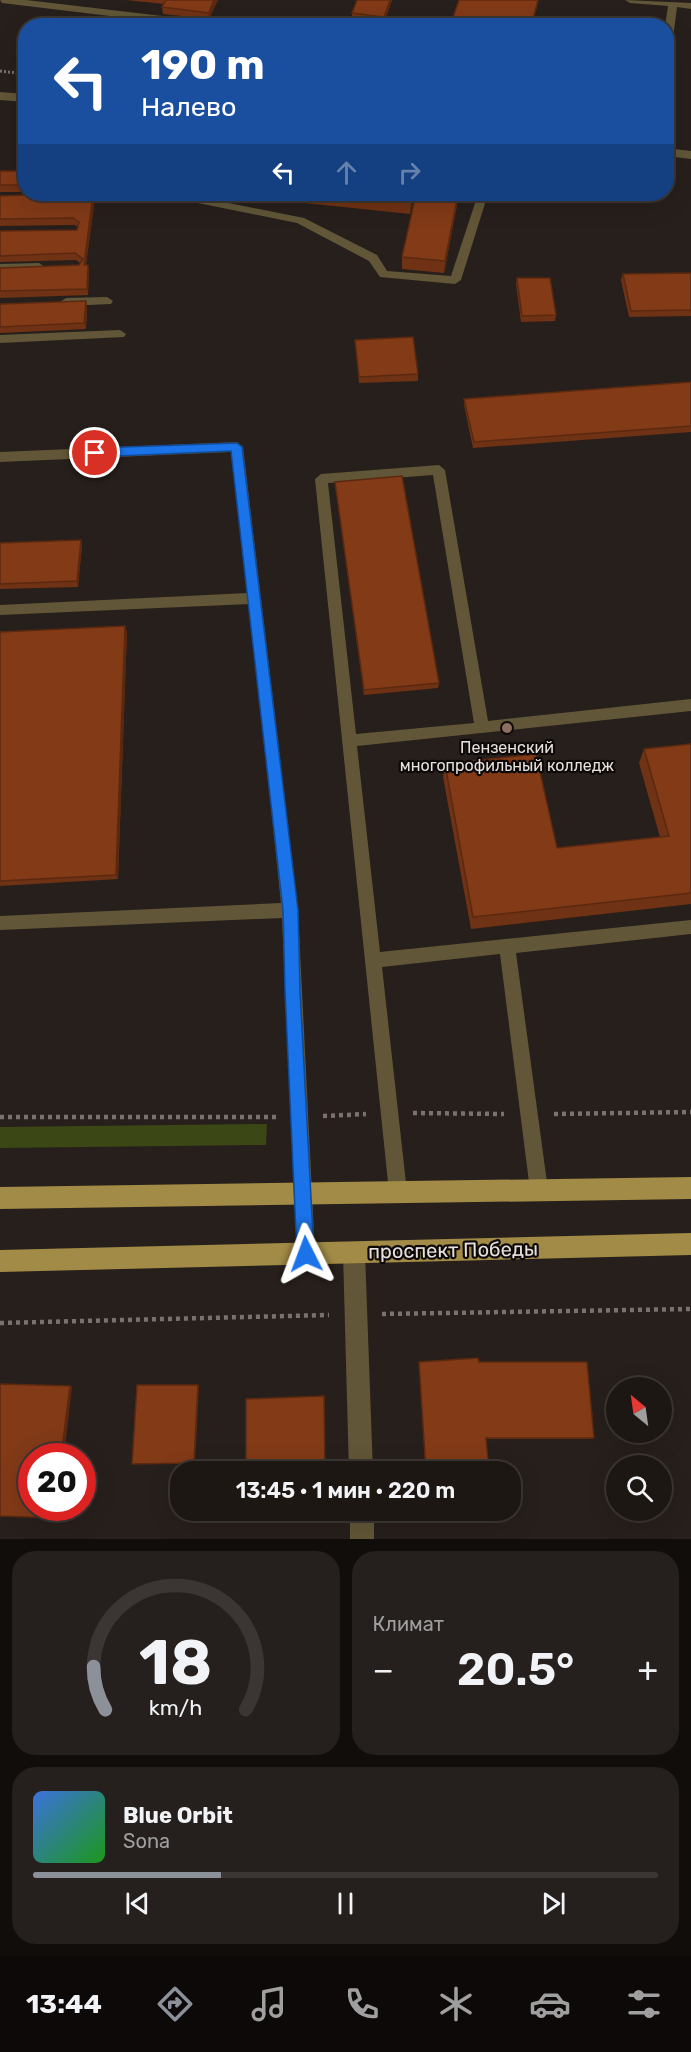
<!DOCTYPE html>
<html lang="ru">
<meta charset="utf-8">
<style>
:root{--surface:#1d1714;--page:#25201d;--text:#f1f3f6;--muted:#a09fa0;--line:#3b3634;--accent:#8c9099}
body{margin:0;font-family:Rubik,sans-serif;background:var(--page);color:var(--text);height:100vh;display:flex;flex-direction:column;font-size:22px;white-space:nowrap}
*{box-sizing:border-box;margin:0}
p{font-size:20px;color:var(--muted)}
.icon{flex:none;width:33px;height:33px;fill:none;stroke:currentColor;stroke-width:2;stroke-linecap:round;stroke-linejoin:round}
.map{position:relative;height:1539px;overflow:hidden}
.drawer{display:flex;flex-direction:column;gap:12px;padding:12px;background:#100d0b;flex:1}
.drawer>*{flex:none}
.banner{position:absolute;left:18px;top:18px;width:656px;height:183px;border-radius:24px;box-shadow:0 6px 24px #0002,0 0 0 2px var(--line);background:#1a4fa0;color:#fff;overflow:hidden}
.needle{width:39px;rotate:331deg}
.fabs{position:absolute;left:606px;top:1377px;display:grid;gap:12px}
.fabs a{display:grid;place-items:center;width:66px;height:66px;border-radius:50%;background:var(--surface);box-shadow:0 6px 24px #0002,0 0 0 2px var(--line);font-size:30px}
.speed{position:absolute;left:18px;top:1443px;display:flex;gap:12px;font-size:30px;font-weight:700;text-align:center}
.speed>*{display:grid;place-content:center;width:78px;height:78px;border-radius:50%;background:var(--surface);box-shadow:0 6px 24px #0002,0 0 0 2px var(--line);line-height:1}
.speed .limit{border:9px solid #d22;background:#fff;color:#111}
.pin{position:absolute;display:grid;place-items:center;width:51px;height:51px;color:#fff;margin:-26px;border:3px solid #fff;border-radius:50%;box-shadow:0 2px 6px #0007}
.me{position:absolute;width:66px;margin:-33px;rotate:357deg;stroke-linejoin:round;filter:drop-shadow(0 0 4px #0008)}
.turn{display:flex;align-items:center;gap:21px;height:126px;padding:0 24px;font-size:27px}
.turn .icon{width:78px;height:78px;stroke-width:2.5}
.turn b{display:block;font-size:42px;line-height:51px}
.lanes{display:flex;align-items:center;height:57px;padding:0 24px;background:#0003;justify-content:center;gap:30px;direction:ltr}
.lanes .off{opacity:.35}
.big{font-size:45px;font-weight:600;line-height:1.1}
.drawer .card{flex:1;display:flex;flex-direction:column;justify-content:center;gap:9px;min-width:0;padding:0 21px;border-radius:24px;background:var(--page)}
.drawer .dial{align-items:center;gap:0}
.dial svg{height:156px;overflow:visible;fill:none;stroke:var(--line);stroke-width:7;stroke-linecap:round;text-anchor:middle}
.dial text{fill:var(--text);stroke:none}
.song{display:flex;align-items:center;gap:18px}
.cover{width:72px;height:72px;border-radius:9px;background:linear-gradient(135deg,hsl(220 70% 55%),hsl(120 70% 35%))}
.played{height:6px;border-radius:3px;background:linear-gradient(90deg,var(--accent) 30%,var(--line) 30%)}
.keys{display:flex;justify-content:space-around;direction:ltr}
.heat{display:flex;justify-content:space-between;align-items:center;font-size:33px;direction:ltr}
.drawer .tiles{flex:1;display:grid;gap:12px;grid-template-columns:1fr 1fr}
.card:last-child{grid-column:span 2}
.trip{position:absolute;left:170px;top:1461px;width:351px;height:60px;border-radius:24px;background:var(--surface);box-shadow:0 6px 24px #0002,0 0 0 2px var(--line);font-weight:600;line-height:60px;text-align:center}
.dock{display:flex;height:96px;justify-content:space-around;align-items:center;background:#0c0908;color:var(--muted)}
.dock .icon{width:42px;height:42px}
.dock .on{color:var(--accent)}
.dock b{font-size:27px;color:var(--text)}
.map>svg:first-child{display:block}
</style>
<div class="map">
<svg width="691" height="1539" viewBox="0 0 691 1539">
<rect width="100%" height="100%" fill="#271f1b"/>
<!-- green -->
<polygon fill="#3b4715" points="267,1124 266,1145 0,1148 0,1127"/>
<g fill="none" stroke-linecap="round" stroke-linejoin="round">
<!-- path-far1 -->
<polyline stroke="#79726e" stroke-width="3" stroke-dasharray="2 2" stroke-linecap="butt" points="0,71 26,74"/>
<!-- path -->
<g stroke="#79726e" stroke-width="4.5" stroke-dasharray="4 4" stroke-linecap="butt">
<polyline points="413,1113 504,1114"/>
<polyline points="554,1114 691,1112"/>
<polyline points="323,1116 366,1114"/>
<polyline points="0,1117 276,1117"/>
<polyline points="382,1314 691,1309"/>
<polyline points="0,1323 329,1315"/>
</g>
<!-- lane -->
<g fill="#615637" fill-rule="evenodd">
<polygon points="0,0 26,0 222,23 227,26 193,26 2,3"/>
<polygon points="625,0 691,3 691,9 677,7 670,62 666,63 665,26 668,6 630,3"/>
<polygon points="163,194 183,194 304,218 377,255 387,271 451,276 478,194 488,194 461,280 455,284 380,277 369,261 297,223 168,197"/>
<polygon points="39,263 45,267 43,270 0,272 0,264"/>
<polygon points="107,297 113,301 111,304 66,306 60,302 66,298"/>
<polygon points="120,330 126,334 124,337 0,343 0,335"/>
<polygon points="237,442 243,447 298,910 315,1254 313,1261 306,1263 299,1261 297,1254 282,918 0,930 0,916 281,903 250,604 0,615 0,605 248,593 231,452 0,462 0,452"/>
<path d="M 439,465 L 445,470 L 488,721 L 691,699 L 691,711 L 357,746 L 380,952 L 691,920 L 691,934 L 516,953 L 548,1190 L 545,1196 L 539,1199 L 533,1196 L 530,1190 L 500,954 L 382,967 L 407,1192 L 404,1198 L 398,1201 L 392,1198 L 389,1192 L 315,479 L 321,474 ZM 433,475 L 474,723 L 356,734 L 328,483 Z"/>
</g>
<!-- street -->
<g fill="#615637" fill-rule="evenodd">
<polygon points="0,92 26,94 26,102 0,100"/>
<polygon points="666,148 691,151 691,159 666,156"/>
<polygon points="354,1242 362,1245 365,1253 373,1472 349,1472 343,1253 346,1245"/>
<rect x="350" y="1510" width="24" height="29"/>
</g>
<!-- primary -->
<g fill="#a28b46" fill-rule="evenodd">
<polygon points="691,1177 691,1199 0,1209 0,1187"/>
<polygon points="691,1233 691,1255 0,1272 0,1250"/>
</g>
</g>
<!-- wall -->
<g fill="#703214">
<polygon points="126,0 218,0 209,19 163,14 162,7 164,4"/>
<polygon points="392,0 384,23 352,19 352,13"/>
<rect x="0" y="171" width="26" height="21"/>
<polygon points="57,194 94,194 95,198 86,265 89,271 88,295 0,298 0,268 79,265 80,263 76,260 0,262 0,231 77,230 78,227 74,225 0,226 0,196"/>
<polygon points="219,194 414,194 410,214"/>
<polygon points="457,205 444,273 402,269 402,257"/>
<polygon points="691,273 691,316 629,317 621,280 623,274"/>
<polygon points="517,278 556,315 555,321 521,322 516,284"/>
<polygon points="0,304 87,307 86,329 0,333"/>
<polygon points="355,340 418,374 418,381 359,383"/>
<polygon points="691,382 691,432 473,448 464,405 464,399"/>
<polygon points="335,482 439,683 438,688 364,695"/>
<polygon points="81,540 82,546 78,587 0,589 0,543"/>
<polygon points="127,631 118,879 0,886 0,632"/>
<polygon points="691,744 691,904 471,929 443,777 445,764 557,848 660,837 639,763 644,749"/>
<polygon points="419,1362 479,1362 594,1438 592,1439 486,1439 489,1472 426,1472"/>
</g>
<!-- shaded-wall -->
<g fill="#5b2910">
<polygon points="214,0 218,0 209,19 209,13"/>
<polygon points="390,0 392,0 384,23 384,17"/>
<polygon points="538,0 539,0 532,26 531,26"/>
<polygon points="93,194 95,198 85,271 84,265"/>
<polygon points="412,194 414,194 410,214 410,201"/>
<polygon points="458,194 457,205 444,273 445,261"/>
<polygon points="88,265 89,271 88,295 87,289"/>
<polygon points="86,301 87,307 86,329 84,323"/>
<polygon points="81,540 82,546 78,587 77,581"/>
<polygon points="125,626 127,631 118,879 116,875"/>
<polygon points="198,1385 199,1386 195,1463 194,1463"/>
<polygon points="70,1386 72,1387 64,1456 61,1456"/>
<polygon points="55,1508 58,1508 57,1518 54,1518"/>
</g>
<!-- building -->
<g fill="#823a17" stroke="#5b2910" stroke-width="1.5">
<polygon points="166,0 214,0 209,13 162,7"/>
<polygon points="357,0 390,0 384,17 352,13"/>
<polygon points="459,0 538,0 531,26 450,26"/>
<polygon points="157,18 205,22 203,26 153,26"/>
<rect x="0" y="171" width="26" height="14"/>
<polygon points="57,194 93,194 84,265 88,265 87,289 0,291 0,268 79,265 83,259 75,253 0,256 0,231 77,230 79,222 73,218 0,219 0,196"/>
<polygon points="334,194 412,194 410,201"/>
<polygon points="416,194 458,194 445,261 402,257"/>
<polygon points="691,273 691,310 631,311 623,274"/>
<polygon points="517,278 550,278 556,315 522,316"/>
<polygon points="86,301 84,323 0,327 0,304"/>
<polygon points="413,337 418,374 359,377 355,340"/>
<polygon points="691,382 691,426 474,442 464,399"/>
<polygon points="402,476 439,683 364,690 335,482"/>
<polygon points="81,540 77,581 0,584 0,543"/>
<polygon points="125,626 116,875 0,881 0,632"/>
<polygon points="691,744 691,893 473,917 445,764 536,754 557,848 669,836 644,749"/>
<polygon points="478,1358 479,1362 587,1362 594,1438 486,1438 489,1472 426,1472 419,1362"/>
<polygon points="0,1384 70,1386 61,1456 32,1456 32,1508 55,1508 54,1518 0,1516"/>
<polygon points="137,1385 198,1385 194,1463 132,1464"/>
<polygon points="324,1396 325,1472 246,1472 246,1399"/>
</g>
<!-- route -->
<polygon fill="#1a73e8" stroke="#114b97" stroke-width="1.5" points="237,443 242,447 298,910 300,991 314,1254 312,1260 306,1262 300,1260 297,1254 285,991 283,910 231,451 95,457 89,453 95,448"/>
<!-- markers -->
<circle fill="#8d6e63" stroke="#0d0908" stroke-width="2" cx="507" cy="728" r="6"/>
<g text-anchor="middle" stroke-width="4.5" stroke-linejoin="round" paint-order="stroke">
<!-- poi labels -->
<g font-size="16" fill="#e7e1de" stroke="#0d0908">
<text x="507" y="753">Пензенский<tspan x="507" dy="18">многопрофильный колледж</tspan></text>
</g>
<!-- near-street labels -->
<g font-size="20" fill="#e7e1de" stroke="#0d0908">
<text transform="translate(453 1250) rotate(-1)" y="7">проспект Победы</text>
</g>
</g>
</svg>
<div class="fabs">
<a><svg class="needle" viewBox="-14 -14 28 28"><path d="M0-13l5 13h-10z" fill="#e53935"/><path d="M0 13l5-13h-10z" fill="#a09fa0"/></svg></a>
<a><svg class="icon" aria-label="search" viewBox="0 0 24 24"><circle cx="10" cy="10" r="6"/><path d="M15 15l6 6"/></svg></a>
</div>
<div class="speed"><div class="limit">20</div></div>
<div class="pin" style="left:95px;top:453px;background:#d93025"><svg class="icon" aria-label="arrive" viewBox="0 0 24 24"><path d="M6 21V4h12l-3 4 3 4H6"/></svg></div>
<svg class="me" style="left:306px;top:1254px" viewBox="-20 -20 40 40"><path d="M0-17L14 15 0 8-14 15z" fill="#1a73e8" stroke="#fff" stroke-width="4"/></svg>
<div class="trip">13:45 · 1 мин · 220 m</div>
<div class="banner">
<div class="turn"><svg class="icon" aria-label="left" viewBox="0 0 24 24"><path d="M17 20v-9H6M10 6l-5 5 5 5"/></svg><div><b>190 m</b>Налево</div></div>
<div class="lanes"><svg class="icon" aria-label="left" viewBox="0 0 24 24"><path d="M17 20v-9H6M10 6l-5 5 5 5"/></svg><svg class="icon off" aria-label="ahead" viewBox="0 0 24 24"><path d="M12 20V5M6 11l6-6 6 6"/></svg><svg class="icon off" aria-label="right" viewBox="0 0 24 24"><path d="M7 20v-9h11M14 6l5 5-5 5"/></svg></div>
</div>
</div>
<section class="drawer">
<div class="tiles">
<div class="card dial"><svg viewBox="0 0 100 80">
<path d="M14 69A42 42 0 1 1 86 69"/>
<path d="M14 69A42 42 0 0 1 8 47" stroke="#8c9099"/>
<text x="50" y="56" font-size="32" font-weight="700">18</text>
<text x="50" y="72" font-size="11">km/h</text>
</svg></div>
<div class="card"><p>Климат</p>
<div class="heat"><a>−</a><b class="big">20.5°</b><a>+</a></div>
</div>
<div class="card">
<div class="song"><i class="cover"></i><div><b>Blue Orbit</b><p>Sona</p></div></div>
<div class="played"></div>
<div class="keys"><svg class="icon" aria-label="previous" viewBox="0 0 24 24"><path d="M18 5L8 12l10 7zM5 5v14"/></svg><svg class="icon" aria-label="pause" viewBox="0 0 24 24"><path d="M8 5v14M16 5v14"/></svg><svg class="icon" aria-label="next" viewBox="0 0 24 24"><path d="M6 5l10 7-10 7zM19 5v14"/></svg></div>
</div>
</div>
</section>
<nav class="dock">
<b>13:44</b>
<svg class="icon on" aria-label="directions" viewBox="0 0 24 24"><path d="M12 3l9 9-9 9-9-9zM9 14v-3h6M13 9l2 2-2 2"/></svg>
<svg class="icon" aria-label="music" viewBox="0 0 24 24"><path d="M9 18V5l10-2v13"/><circle cx="6" cy="18" r="3"/><circle cx="16" cy="16" r="3"/></svg>
<svg class="icon" aria-label="phone" viewBox="0 0 24 24"><path d="M5 4h4l2 5-3 2q2 4 5 5l2-3 5 2v4C11 20 4 13 5 4z"/></svg>
<svg class="icon" aria-label="climate" viewBox="0 0 24 24"><path d="M12 3v18M4 7l16 10M4 17L20 7"/></svg>
<svg class="icon" aria-label="car" viewBox="0 0 24 24"><path d="M5 17H2v-5l4-1 3-4h7l3 4 3 1v5h-3M9 17h6M6 11h13"/><circle cx="7" cy="17" r="2"/><circle cx="17" cy="17" r="2"/></svg>
<svg class="icon" aria-label="filters" viewBox="0 0 24 24"><path d="M4 7h16M4 17h16"/><circle cx="9" cy="7" r="2"/><circle cx="15" cy="17" r="2"/></svg>
</nav>
